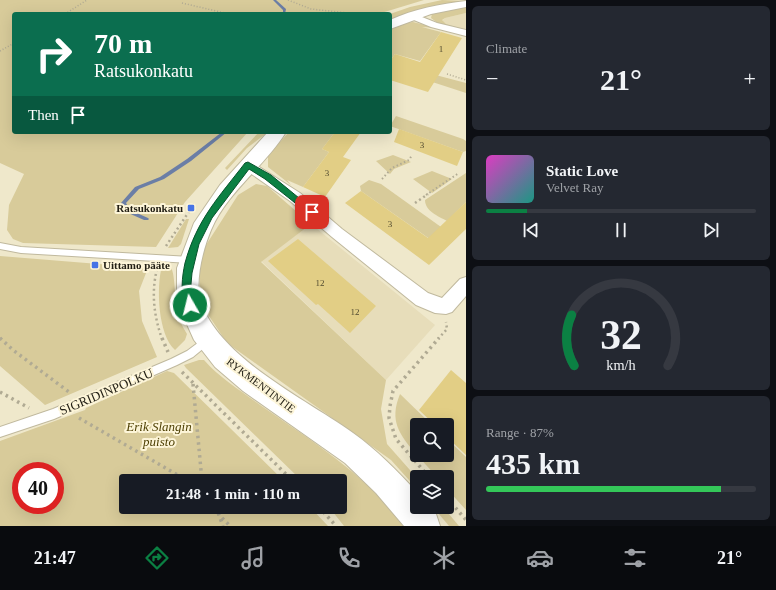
<!DOCTYPE html>
<meta charset="utf-8">
<style>
:root{--surface:#171b24;--page:#242831;--text:#f1f3f6;--muted:#9ea1a6;--line:#363941;--accent:#0b8043}
body{margin:0;font-family:Georgia,serif;background:var(--page);color:var(--text);height:100vh;display:flex;flex-direction:column;font-size:15px;white-space:nowrap}
*{box-sizing:border-box;margin:0}
p{font-size:13px;color:var(--muted)}
.icon{flex:none;width:22px;height:22px;fill:none;stroke:currentColor;stroke-width:2;stroke-linecap:round;stroke-linejoin:round}
.map{position:relative;flex:1;overflow:hidden}
.details{display:flex;flex-direction:column;gap:6px;padding:6px;background:#0d0f14;width:310px}
.details>*{flex:none}
.guide{position:absolute;left:12px;top:12px;width:380px;height:122px;border-radius:4px;box-shadow:0 4px 16px #0002;background:#0b6e4f;color:#fff;overflow:hidden}
.fabs{position:absolute;left:410px;top:418px;display:grid;gap:8px}
.fabs a{display:grid;place-items:center;width:44px;height:44px;border-radius:4px;background:var(--surface);box-shadow:0 4px 16px #0002;font-size:20px}
.speed{position:absolute;left:12px;top:462px;display:flex;gap:8px;font-size:20px;font-weight:700;text-align:center}
.speed>*{display:grid;place-content:center;width:52px;height:52px;border-radius:50%;background:var(--surface);box-shadow:0 4px 16px #0002;line-height:1}
.speed .limit{border:6px solid #d22;background:#fff;color:#111}
.pin{position:absolute;display:grid;place-items:center;width:34px;height:34px;color:#fff;margin:-17px;border-radius:8px;box-shadow:0 2px 6px #0006}
.me{position:absolute;width:44px;margin:-22px;rotate:352deg;stroke-linejoin:round;filter:drop-shadow(0 0 3px #0008)}
.turn{display:flex;align-items:center;gap:14px;height:84px;padding:0 16px;font-size:18px}
.turn .icon{width:52px;height:52px;stroke-width:2.5}
.turn b{display:block;font-size:28px;line-height:34px}
.then{display:flex;align-items:center;height:38px;padding:0 16px;background:#0003;gap:8px;font-size:15px}
.big{font-size:30px;font-weight:800;line-height:1.1}
.details .widget{flex:1;display:flex;flex-direction:column;justify-content:center;gap:6px;min-width:0;padding:0 14px;border-radius:6px;background:var(--page)}
.details .dial{align-items:center;gap:0}
.dial svg{height:104px;overflow:visible;fill:none;stroke:var(--line);stroke-width:7;stroke-linecap:round;text-anchor:middle}
.dial text{fill:var(--text);stroke:none}
.song{display:flex;align-items:center;gap:12px}
.cover{width:48px;height:48px;border-radius:6px;background:linear-gradient(135deg,hsl(310 70% 55%),hsl(170 70% 35%))}
.played{height:4px;border-radius:2px;background:linear-gradient(90deg,var(--accent) 15%,var(--line) 15%)}
.keys{display:flex;justify-content:space-around;direction:ltr}
.heat{display:flex;justify-content:space-between;align-items:center;font-size:22px;direction:ltr}
.charge{height:6px;border-radius:3px;background:linear-gradient(90deg,#34c759 87%,var(--line) 0)}
.trip{position:absolute;left:119px;top:474px;width:228px;height:40px;border-radius:4px;background:var(--surface);box-shadow:0 4px 16px #0002;font-weight:800;line-height:40px;text-align:center}
.tab-bar{display:flex;height:64px;justify-content:space-around;align-items:center;background:#090b0e;color:var(--muted)}
.tab-bar .icon{width:28px;height:28px}
.tab-bar .on{color:var(--accent)}
.tab-bar b{font-size:18px;color:var(--text)}
main{display:flex;flex:1;min-height:0}
.map>svg:first-child{display:block}
</style>
<main>
<div class="map">
<svg width="466" height="526" viewBox="0 0 466 526">
<rect width="100%" height="100%" fill="#efe8cb"/>
<!-- built -->
<g fill="#e7ddba">
<polygon points="466,13 466,30 446,24 442,21 445,18"/>
<polygon points="311,224 435,325 386,380 261,261"/>
</g>
<!-- green -->
<g fill="#d8cb9a" fill-rule="evenodd">
<polygon points="0,0 424,0 378,14 14,14 14,132 248,132 185,202 156,247 23,243 13,239 7,230 9,205 24,174 0,163"/>
<polygon points="442,0 466,1 435,6 390,20 390,14 410,7"/>
<polygon points="466,7 466,13 445,18 442,20 446,24 466,30 466,31 439,24 431,18 432,14"/>
<polygon points="413,22 437,28 422,27 441,32 420,61 395,54 390,61 390,30 406,23"/>
<polygon points="428,73 466,83 466,93 420,78"/>
<polygon points="396,116 463,139 466,141 466,151 463,152 390,126"/>
<polygon points="259,132 268,132 247,148 227,170 225,168"/>
<polygon points="289,132 335,132 322,149 329,152 303,187 287,180 291,185 268,167 268,155"/>
<polygon points="393,155 411,162 394,169 390,174 376,161"/>
<polygon points="432,171 452,179 432,193 413,179"/>
<path d="M 466,173 L 466,202 L 447,221 C 438,216 425,211 425,200 Z"/>
<polygon points="369,180 381,184 448,232 437,244 361,191 360,186"/>
<polygon points="256,184 267,186 311,224 261,262 386,380 381,409 387,444 417,478 417,489 391,460 227,343 207,313 200,286 200,265 206,245 238,195"/>
<polygon points="186,219 189,219 181,244 178,247 168,248"/>
<polygon points="0,256 148,268 139,291 142,321 157,357 45,405 0,366"/>
<path d="M 162,266 L 171,268 C 175,273 175,299 176,308 C 178,318 182,326 187,334 L 185,340 L 175,350 C 158,335 156,287 162,266 Z"/>
<path d="M 199,360 L 204,360 C 219,377 238,389 256,402 C 308,439 366,473 403,526 L 344,526 L 329,507 L 340,507 L 340,481 L 302,481 L 186,368 L 184,365 Z"/>
<path d="M 167,371 L 174,373 L 284,481 L 126,481 L 126,507 L 310,507 L 328,526 L 0,526 L 0,441 L 85,410 L 86,408 ZM 21,471 L 55,471 L 55,505 L 21,505 Z"/>
<path d="M 400,394 L 432,425 L 417,425 L 417,455 C 399,434 389,421 400,394 Z"/>
<polygon points="447,439 466,457 466,510 447,489 447,477 437,477 417,455 447,455"/>
<polygon points="433,507 443,507 459,526 449,526"/>
</g>
<g fill="none" stroke-linecap="round" stroke-linejoin="round">
<!-- stream -->
<g fill="#6b7ea6" fill-rule="evenodd">
<polygon points="273,0 276,0 286,9 285,14 283,14 283,10"/>
<polygon points="222,132 227,132 191,161 164,179 139,189 126,203 130,210 148,218 149,219 148,220 144,220 126,212 121,203 135,187 160,177 187,159"/>
</g>
</g>
<!-- building -->
<g fill="#e2ce85">
<polygon points="441,32 462,38 428,92 390,80 390,61 395,54 420,62"/>
<polygon points="399,129 463,152 457,166 394,142"/>
<polygon points="335,132 361,132 343,157 351,160 325,197 303,187 329,152 322,149"/>
<polygon points="361,191 428,238 466,202 466,229 429,265 345,203"/>
<polygon points="298,239 376,306 350,333 318,304 316,305 268,261"/>
<polygon points="451,370 466,383 466,455 447,437 447,425 435,425 419,410"/>
</g>
<g fill="none" stroke-linecap="round" stroke-linejoin="round">
<!-- lane casing -->
<g stroke="#c0b99e" stroke-width="2">
<g id="lane">
<polygon points="0,243 21,247 190,257 193,258 194,260 193,262 190,263 21,253 0,249"/>
<polygon points="207,336 210,337 212,340 210,343 193,357 177,365 54,419 0,437 0,427 53,409 171,359 187,351"/>
</g>
</g>
<!-- street casing -->
<g stroke="#c0b99e" stroke-width="2">
<g id="street">
<polygon points="412,13 437,23 466,30 466,36 431,27 409,18 408,16"/>
<polygon points="248,160 300,193 342,229 428,293 442,298 460,279 466,277 466,296 452,312 446,314 435,313 416,305 332,237 290,201 243,168 241,165 243,162"/>
</g>
</g>
<!-- secondary casing -->
<g stroke="#c0b99e" stroke-width="2">
<g id="secondary">
<path d="M 466,1 L 466,7 L 431,14 L 390,29 L 390,20 C 414,9 440,4 466,1 Z"/>
<path d="M 268,132 L 286,132 C 265,166 227,192 211,230 C 203,249 194,283 201,303 C 222,360 306,399 353,433 C 377,450 397,471 417,492 L 417,507 L 429,507 L 436,514 L 440,526 L 404,526 L 376,493 L 345,463 L 243,391 L 215,367 L 194,340 L 177,302 L 177,268 L 194,223 L 220,185 Z"/>
</g>
</g>
<!-- path-far3 -->
<g stroke="#b0aa93" stroke-width="1.5" stroke-dasharray="1 2" stroke-linecap="butt">
<polyline points="288,0 311,9 357,14"/>
<polyline points="182,3 229,14"/>
<polyline points="65,14 87,0"/>
<polyline points="0,51 14,43"/>
<polyline points="447,74 466,80"/>
</g>
<!-- path-far2 -->
<g stroke="#b0aa93" stroke-width="2" stroke-dasharray="1.5 2.5" stroke-linecap="butt">
<polyline points="382,179 392,168 409,160 412,155"/>
<polyline points="426,195 459,173"/>
</g>
<!-- path-far1 -->
<g stroke="#b0aa93" stroke-width="2.5" stroke-dasharray="2 3" stroke-linecap="butt">
<polyline points="415,203 428,194"/>
<polyline points="166,246 194,204"/>
<path d="M 157,269 C 151,293 154,316 162,339"/>
<polyline points="0,338 1,339"/>
<polyline points="438,339 447,329 446,322"/>
</g>
<!-- path -->
<g stroke="#b0aa93" stroke-width="3.5" stroke-dasharray="2.5 4" stroke-linecap="butt">
<polyline points="0,338 13,350 69,392"/>
<polyline points="162,338 168,352"/>
<polyline points="182,372 293,481"/>
<polyline points="193,384 202,481"/>
<polyline points="0,392 29,408"/>
<polyline points="79,418 188,481"/>
<polyline points="429,477 396,439 389,418 390,406 393,391 439,338"/>
<polyline points="447,498 466,520"/>
<polyline points="216,507 223,526"/>
<polyline points="319,507 336,526"/>
<polyline points="222,518 230,526"/>
</g>
<!-- lane -->
<use href="#lane" fill="#fff" fill-rule="evenodd"/>
<!-- street -->
<use href="#street" fill="#fff" fill-rule="evenodd"/>
<!-- secondary -->
<use href="#secondary" fill="#fff" fill-rule="evenodd"/>
</g>
<!-- route -->
<path fill="#0b8043" stroke="#07532c" d="M 248,162 L 271,175 L 316,212 L 312,215 L 309,214 L 265,179 L 249,169 L 212,218 L 199,244 L 192,273 L 191,284 L 194,305 L 190,310 L 186,308 C 180,294 182,277 185,263 C 197,219 219,197 245,163 Z"/>
<!-- markers -->
<g fill="#4774e6" stroke="#fdf5d8" stroke-width="1.5">
<rect x="187" y="204" width="8" height="8" rx="2"/>
<rect x="91" y="261" width="8" height="8" rx="2"/>
</g>
<g text-anchor="middle" stroke-width="4" stroke-linejoin="round" paint-order="stroke">
<!-- number labels -->
<g font-size="9" fill="#514a30">
<text x="441" y="52">1</text>
<text x="422" y="148">3</text>
<text x="327" y="176">3</text>
<text x="390" y="227">3</text>
<text x="320" y="286">12</text>
<text x="355" y="315">12</text>
</g>
<!-- poi labels -->
<g font-size="11" font-weight="bold" fill="#211e14" stroke="#fdf5d8" text-anchor="end">
<text x="183" y="212">Ratsukonkatu</text>
<text x="103" y="269" text-anchor="start">Uittamo pääte</text>
</g>
<!-- street labels -->
<g font-size="11" fill="#211e14" stroke="#fdf5d8">
<text transform="translate(261 385) rotate(37)" y="4">RYKMENTINTIE</text>
</g>
<!-- near-street labels -->
<g font-size="13" fill="#211e14" stroke="#fdf5d8">
<text transform="translate(106 391) rotate(-23)" y="5">SIGRIDINPOLKU</text>
</g>
<!-- near-park labels -->
<g font-size="13" font-style="italic" fill="#4e4004" stroke="#fdf5d8">
<text x="159" y="431">Erik Slangin<tspan x="159" dy="15">puisto</tspan></text>
</g>
</g>
</svg>
<div class="fabs">
<a><svg class="icon" aria-label="search" viewBox="0 0 24 24"><circle cx="10" cy="10" r="6"/><path d="M15 15l6 6"/></svg></a>
<a><svg class="icon" aria-label="layers" viewBox="0 0 24 24"><path d="M12 4l9 5-9 5-9-5zM3 14l9 5 9-5"/></svg></a>
</div>
<div class="speed"><div class="limit">40</div></div>
<div class="pin" style="left:312px;top:212px;background:#d93025"><svg class="icon" aria-label="arrive" viewBox="0 0 24 24"><path d="M6 21V4h12l-3 4 3 4H6"/></svg></div>
<svg class="me" style="left:190px;top:305px" viewBox="-20 -20 40 40"><circle r="17" fill="#0b8043" stroke="#fff" stroke-width="3"/><path d="M0-11L8 9 0 5-8 9z" fill="#fff"/></svg>
<div class="trip">21:48 · 1 min · 110 m</div>
<div class="guide">
<div class="turn"><svg class="icon" aria-label="right" viewBox="0 0 24 24"><path d="M7 20v-9h11M14 6l5 5-5 5"/></svg><div><b>70 m</b>Ratsukonkatu</div></div>
<div class="then">Then<svg class="icon" aria-label="arrive" viewBox="0 0 24 24"><path d="M6 21V4h12l-3 4 3 4H6"/></svg></div>
</div>
</div>
<section class="details">
<div class="widget"><p>Climate</p>
<div class="heat"><a>−</a><b class="big">21°</b><a>+</a></div>
</div>
<div class="widget">
<div class="song"><i class="cover"></i><div><b>Static Love</b><p>Velvet Ray</p></div></div>
<div class="played"></div>
<div class="keys"><svg class="icon" aria-label="previous" viewBox="0 0 24 24"><path d="M18 5L8 12l10 7zM5 5v14"/></svg><svg class="icon" aria-label="pause" viewBox="0 0 24 24"><path d="M8 5v14M16 5v14"/></svg><svg class="icon" aria-label="next" viewBox="0 0 24 24"><path d="M6 5l10 7-10 7zM19 5v14"/></svg></div>
</div>
<div class="widget dial"><svg viewBox="0 0 100 80">
<path d="M14 69A42 42 0 1 1 86 69"/>
<path d="M14 69A42 42 0 0 1 12 30" stroke="#0b8043"/>
<text x="50" y="56" font-size="32" font-weight="700">32</text>
<text x="50" y="72" font-size="11">km/h</text>
</svg></div>
<div class="widget"><p>Range · 87%</p><b class="big">435 km</b><div class="charge"></div></div>
</section>
</main>
<nav class="tab-bar">
<b>21:47</b>
<svg class="icon on" aria-label="directions" viewBox="0 0 24 24"><path d="M12 3l9 9-9 9-9-9zM9 14v-3h6M13 9l2 2-2 2"/></svg>
<svg class="icon" aria-label="music" viewBox="0 0 24 24"><path d="M9 18V5l10-2v13"/><circle cx="6" cy="18" r="3"/><circle cx="16" cy="16" r="3"/></svg>
<svg class="icon" aria-label="phone" viewBox="0 0 24 24"><path d="M5 4h4l2 5-3 2q2 4 5 5l2-3 5 2v4C11 20 4 13 5 4z"/></svg>
<svg class="icon" aria-label="climate" viewBox="0 0 24 24"><path d="M12 3v18M4 7l16 10M4 17L20 7"/></svg>
<svg class="icon" aria-label="car" viewBox="0 0 24 24"><path d="M5 17H2v-5l4-1 3-4h7l3 4 3 1v5h-3M9 17h6M6 11h13"/><circle cx="7" cy="17" r="2"/><circle cx="17" cy="17" r="2"/></svg>
<svg class="icon" aria-label="filters" viewBox="0 0 24 24"><path d="M4 7h16M4 17h16"/><circle cx="9" cy="7" r="2"/><circle cx="15" cy="17" r="2"/></svg>
<b>21°</b>
</nav>
